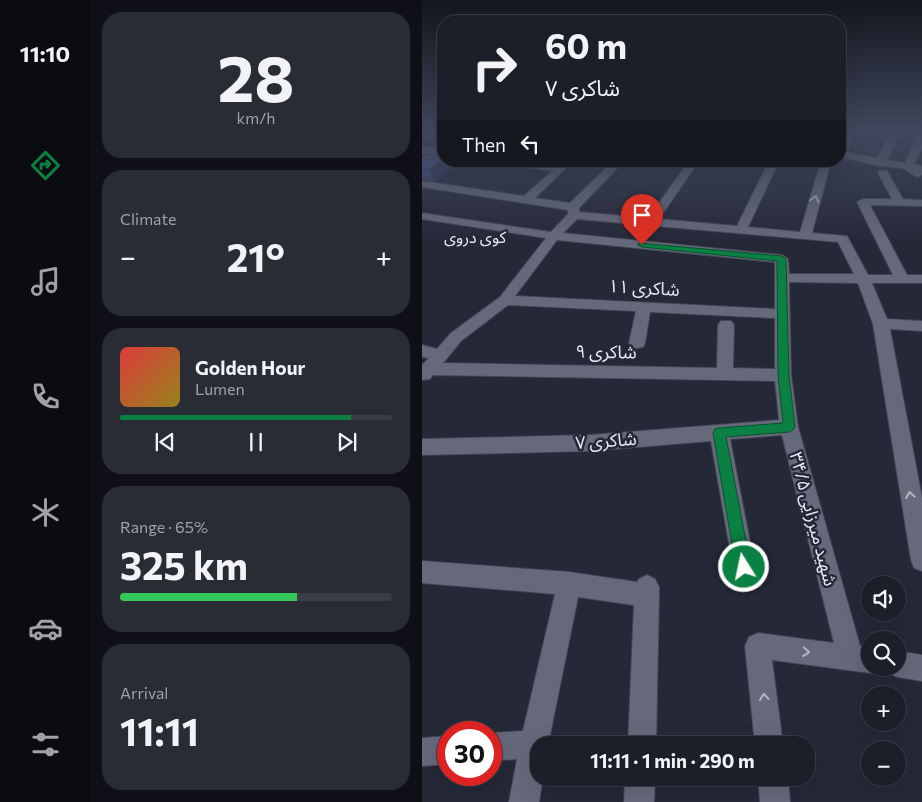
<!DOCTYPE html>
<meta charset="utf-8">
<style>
:root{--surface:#1c1e29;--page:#292b35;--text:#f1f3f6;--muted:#a0a2a8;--line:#3a3c46;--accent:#0b8043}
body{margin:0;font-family:Commissioner,"Noto Sans Arabic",sans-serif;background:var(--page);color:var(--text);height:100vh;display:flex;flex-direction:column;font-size:19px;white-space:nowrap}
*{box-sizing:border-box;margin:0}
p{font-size:16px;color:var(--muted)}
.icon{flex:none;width:28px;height:28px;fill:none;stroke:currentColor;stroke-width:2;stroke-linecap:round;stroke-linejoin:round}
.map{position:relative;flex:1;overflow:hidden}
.sheet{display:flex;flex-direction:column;gap:12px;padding:12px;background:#0f1017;width:332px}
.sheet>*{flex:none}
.banner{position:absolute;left:15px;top:15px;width:409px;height:152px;border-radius:20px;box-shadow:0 5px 20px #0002,0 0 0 1px var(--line);background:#1c1e29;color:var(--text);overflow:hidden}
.fabs{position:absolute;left:439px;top:576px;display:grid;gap:10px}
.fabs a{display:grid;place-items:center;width:45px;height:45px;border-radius:50%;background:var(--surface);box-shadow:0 5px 20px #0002,0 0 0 1px var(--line);font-size:25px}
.speed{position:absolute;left:15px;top:721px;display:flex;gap:10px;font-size:25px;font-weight:700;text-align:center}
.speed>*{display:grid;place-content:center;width:65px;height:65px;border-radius:50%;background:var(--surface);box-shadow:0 5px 20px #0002,0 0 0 1px var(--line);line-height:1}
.speed .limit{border:8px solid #d22;background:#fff;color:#111}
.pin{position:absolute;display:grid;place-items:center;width:42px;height:42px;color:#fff;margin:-51px -21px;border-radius:50% 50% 50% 0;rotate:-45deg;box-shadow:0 0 5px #0007}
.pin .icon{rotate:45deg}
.me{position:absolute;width:55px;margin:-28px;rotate:350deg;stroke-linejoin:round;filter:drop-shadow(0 0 4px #0008)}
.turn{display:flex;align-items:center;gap:18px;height:105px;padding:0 25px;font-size:22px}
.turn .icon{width:65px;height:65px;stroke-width:2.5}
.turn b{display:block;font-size:35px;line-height:42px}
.then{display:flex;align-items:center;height:48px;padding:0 25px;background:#0003;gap:10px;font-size:19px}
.big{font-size:38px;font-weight:700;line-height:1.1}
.sheet .card{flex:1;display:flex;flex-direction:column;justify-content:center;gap:8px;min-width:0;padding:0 18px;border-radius:20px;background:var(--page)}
.sheet .dial{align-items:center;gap:0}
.dial b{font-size:65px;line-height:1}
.song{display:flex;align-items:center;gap:15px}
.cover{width:60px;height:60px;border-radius:8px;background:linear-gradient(135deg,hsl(0 70% 55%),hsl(50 70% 35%))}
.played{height:5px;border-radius:2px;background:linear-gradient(90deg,var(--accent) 85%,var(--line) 85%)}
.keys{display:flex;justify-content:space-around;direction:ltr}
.heat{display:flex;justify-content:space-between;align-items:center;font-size:28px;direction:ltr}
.charge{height:8px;border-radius:4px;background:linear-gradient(90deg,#34c759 65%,var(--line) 0)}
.trip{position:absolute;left:108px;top:736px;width:285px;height:50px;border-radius:20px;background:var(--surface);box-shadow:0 5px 20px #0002,0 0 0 1px var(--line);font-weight:700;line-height:50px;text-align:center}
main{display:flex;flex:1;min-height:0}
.tabs{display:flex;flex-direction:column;width:90px;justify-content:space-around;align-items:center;background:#0b0c10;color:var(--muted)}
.tabs .icon{width:35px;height:35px}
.tabs .current{color:var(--accent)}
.tabs b{font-size:22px;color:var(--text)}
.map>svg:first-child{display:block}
</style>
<main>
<nav class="tabs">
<b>11:10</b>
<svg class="icon current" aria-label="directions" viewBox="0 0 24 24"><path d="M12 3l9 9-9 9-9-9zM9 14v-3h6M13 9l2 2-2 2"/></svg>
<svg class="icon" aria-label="music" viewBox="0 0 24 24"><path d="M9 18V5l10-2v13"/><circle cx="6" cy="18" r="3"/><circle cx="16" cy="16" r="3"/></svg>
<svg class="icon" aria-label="phone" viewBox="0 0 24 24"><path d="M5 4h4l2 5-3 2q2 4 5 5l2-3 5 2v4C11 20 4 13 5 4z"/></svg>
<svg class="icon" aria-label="climate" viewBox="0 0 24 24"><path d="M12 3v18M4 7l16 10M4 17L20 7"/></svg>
<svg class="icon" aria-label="car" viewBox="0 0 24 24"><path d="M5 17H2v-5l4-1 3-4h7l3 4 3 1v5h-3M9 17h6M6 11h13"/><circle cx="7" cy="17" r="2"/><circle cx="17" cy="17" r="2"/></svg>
<svg class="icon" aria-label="filters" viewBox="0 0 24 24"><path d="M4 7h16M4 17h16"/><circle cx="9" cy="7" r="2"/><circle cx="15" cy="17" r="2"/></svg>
</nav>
<section class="sheet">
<div class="card dial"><b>28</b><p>km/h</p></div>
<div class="card"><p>Climate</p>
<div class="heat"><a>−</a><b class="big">21°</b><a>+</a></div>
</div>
<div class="card">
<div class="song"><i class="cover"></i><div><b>Golden Hour</b><p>Lumen</p></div></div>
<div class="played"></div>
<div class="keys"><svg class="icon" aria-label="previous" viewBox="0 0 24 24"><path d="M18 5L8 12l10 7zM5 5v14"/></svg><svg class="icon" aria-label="pause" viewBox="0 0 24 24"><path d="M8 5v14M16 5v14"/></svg><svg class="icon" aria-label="next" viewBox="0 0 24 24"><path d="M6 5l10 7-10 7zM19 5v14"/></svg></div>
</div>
<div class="card"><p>Range · 65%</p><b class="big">325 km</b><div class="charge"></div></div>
<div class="card"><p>Arrival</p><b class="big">11:11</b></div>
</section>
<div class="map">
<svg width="500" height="802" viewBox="0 0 500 802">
<rect width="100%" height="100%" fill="#252837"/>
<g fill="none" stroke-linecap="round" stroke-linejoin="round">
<!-- minor casing -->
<g stroke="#424552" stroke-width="2">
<g id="minor">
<polygon points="13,131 21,131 21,134 5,140 0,137"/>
<polygon points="428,131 436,131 424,152 455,158 468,133 474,133 476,135 465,160 483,163 495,137 500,134 500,148 492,164 500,166 500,175 495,177 480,168 458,166 418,157 418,147"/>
<rect x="0" y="147" width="21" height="6"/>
<path d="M 79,161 L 106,161 L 135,166 L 140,161 L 151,161 L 113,198 L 148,203 L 191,161 L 202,161 L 157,208 L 157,212 L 226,218 L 267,161 L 277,161 L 237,219 L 315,226 L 347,161 L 357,161 L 326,227 L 378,232 L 399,161 L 409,161 L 390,233 L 425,236 L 446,275 L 471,275 L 435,202 L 441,199 L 470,199 L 456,173 L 457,171 L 465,171 L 481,199 L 500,200 L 500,206 L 448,205 L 485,275 L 500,275 L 500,283 L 450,283 L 465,319 L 500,321 L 500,331 L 468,329 L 500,498 L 500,571 L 492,568 L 489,560 L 451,324 L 436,283 L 367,282 L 369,375 L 376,427 L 438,646 L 448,647 L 448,668 L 458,668 L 448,673 L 350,660 L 361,745 L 333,745 L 323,646 L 327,637 L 336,633 L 412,643 L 360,435 L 308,439 L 333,567 L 330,575 L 322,578 L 314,575 L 311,567 L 289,441 L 168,451 L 0,455 L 0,439 L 168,435 L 357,420 L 353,381 L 11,375 L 8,379 L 0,380 L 0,365 L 7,358 L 0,357 L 0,345 L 15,349 L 29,333 L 78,297 L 124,238 L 0,219 L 0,213 L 129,232 L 146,214 L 146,210 L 0,187 L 0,181 L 102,196 L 130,171 L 84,164 ZM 155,219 L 416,242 L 432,274 L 367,274 L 366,259 L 360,255 L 141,233 ZM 135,240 L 353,262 L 353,309 L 93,296 ZM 86,305 L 214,311 L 207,343 L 209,347 L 215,348 L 221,347 L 223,343 L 228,312 L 353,318 L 353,369 L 311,368 L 312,325 L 309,321 L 299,321 L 296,325 L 295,368 L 21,363 L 39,341 Z"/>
<polygon points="0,561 147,572 215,582 217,579 225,575 233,579 237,587 237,595 234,745 206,745 212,605 156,597 126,745 116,745 116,778 121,778 117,802 87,802 95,759 69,761 69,733 101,731 133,594 0,583"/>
<polygon points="475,651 500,655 500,681 475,677 466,673 464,668 475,668"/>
<polygon points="26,736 26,764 0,766 0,738"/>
<polygon points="203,778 233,778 232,802 202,802"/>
<polygon points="336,778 366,778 368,802 338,802"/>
</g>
</g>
<!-- minor -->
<use href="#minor" fill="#65697b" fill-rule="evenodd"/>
</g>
<!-- wall -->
<polygon fill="#3f4476" points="21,146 12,181 0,179 0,158"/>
<!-- shaded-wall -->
<polygon fill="#2d3257" points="21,159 21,161 43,161 12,181 7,167"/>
<!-- building -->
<polygon fill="#515684" stroke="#686d95" points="21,146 21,159 7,167 0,166 0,158"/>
<!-- one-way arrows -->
<defs><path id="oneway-chevron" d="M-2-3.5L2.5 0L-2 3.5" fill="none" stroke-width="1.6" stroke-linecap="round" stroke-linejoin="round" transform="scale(1.25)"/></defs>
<g stroke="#b2b5c2">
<use href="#oneway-chevron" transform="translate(393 199) rotate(-75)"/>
<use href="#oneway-chevron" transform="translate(488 495) rotate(-100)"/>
<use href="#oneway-chevron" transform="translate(384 652) rotate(6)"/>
<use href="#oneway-chevron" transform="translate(342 697) rotate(-96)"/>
</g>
<!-- sky -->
<linearGradient id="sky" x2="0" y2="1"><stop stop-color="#14161e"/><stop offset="0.54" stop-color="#40485e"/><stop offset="1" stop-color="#40485e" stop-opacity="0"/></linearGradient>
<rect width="500" height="243" fill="url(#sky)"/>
<!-- route -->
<polygon fill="#0b8043" stroke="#07532c" points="217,243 360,256 364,259 367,375 373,427 371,430 367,432 304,437 329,567 327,572 322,575 317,572 314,567 291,433 293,429 297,428 361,423 356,375 355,261 220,247 216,245"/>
<g text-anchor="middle" stroke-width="5" stroke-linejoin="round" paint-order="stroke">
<!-- far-neighbourhood labels -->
<g font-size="16" fill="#e6e8f2" stroke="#252837">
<text x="53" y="243">کوی دروی</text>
</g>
<!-- street labels -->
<g font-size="18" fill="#e6e8f2" stroke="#252837">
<text transform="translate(222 288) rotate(3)" y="6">شاکری ۱۱</text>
<text transform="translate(184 352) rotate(1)" y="6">شاکری ۹</text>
<text transform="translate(184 441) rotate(-4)" y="6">شاکری ۷</text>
<text transform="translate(391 519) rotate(75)" y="6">شهید میرزایی ۳۴/۵</text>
</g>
</g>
</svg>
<div class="fabs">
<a><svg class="icon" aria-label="sound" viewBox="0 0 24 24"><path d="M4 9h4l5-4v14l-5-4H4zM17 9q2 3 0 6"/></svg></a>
<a><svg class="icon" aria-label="search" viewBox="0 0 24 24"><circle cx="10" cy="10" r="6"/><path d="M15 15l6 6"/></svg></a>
<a>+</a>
<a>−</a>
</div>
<div class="speed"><div class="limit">30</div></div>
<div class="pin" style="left:220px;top:245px;background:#d93025"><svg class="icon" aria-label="arrive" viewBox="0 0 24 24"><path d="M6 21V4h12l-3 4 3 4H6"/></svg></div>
<svg class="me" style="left:322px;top:567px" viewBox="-20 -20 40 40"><circle r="17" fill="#0b8043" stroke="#fff" stroke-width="3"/><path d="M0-11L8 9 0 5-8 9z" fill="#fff"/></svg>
<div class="trip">11:11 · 1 min · 290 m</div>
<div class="banner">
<div class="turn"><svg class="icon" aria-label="right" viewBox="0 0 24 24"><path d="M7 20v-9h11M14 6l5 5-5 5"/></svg><div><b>60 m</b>شاکری ۷</div></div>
<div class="then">Then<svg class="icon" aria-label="left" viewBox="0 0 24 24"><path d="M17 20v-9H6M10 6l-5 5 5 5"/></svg></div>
</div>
</div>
</main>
